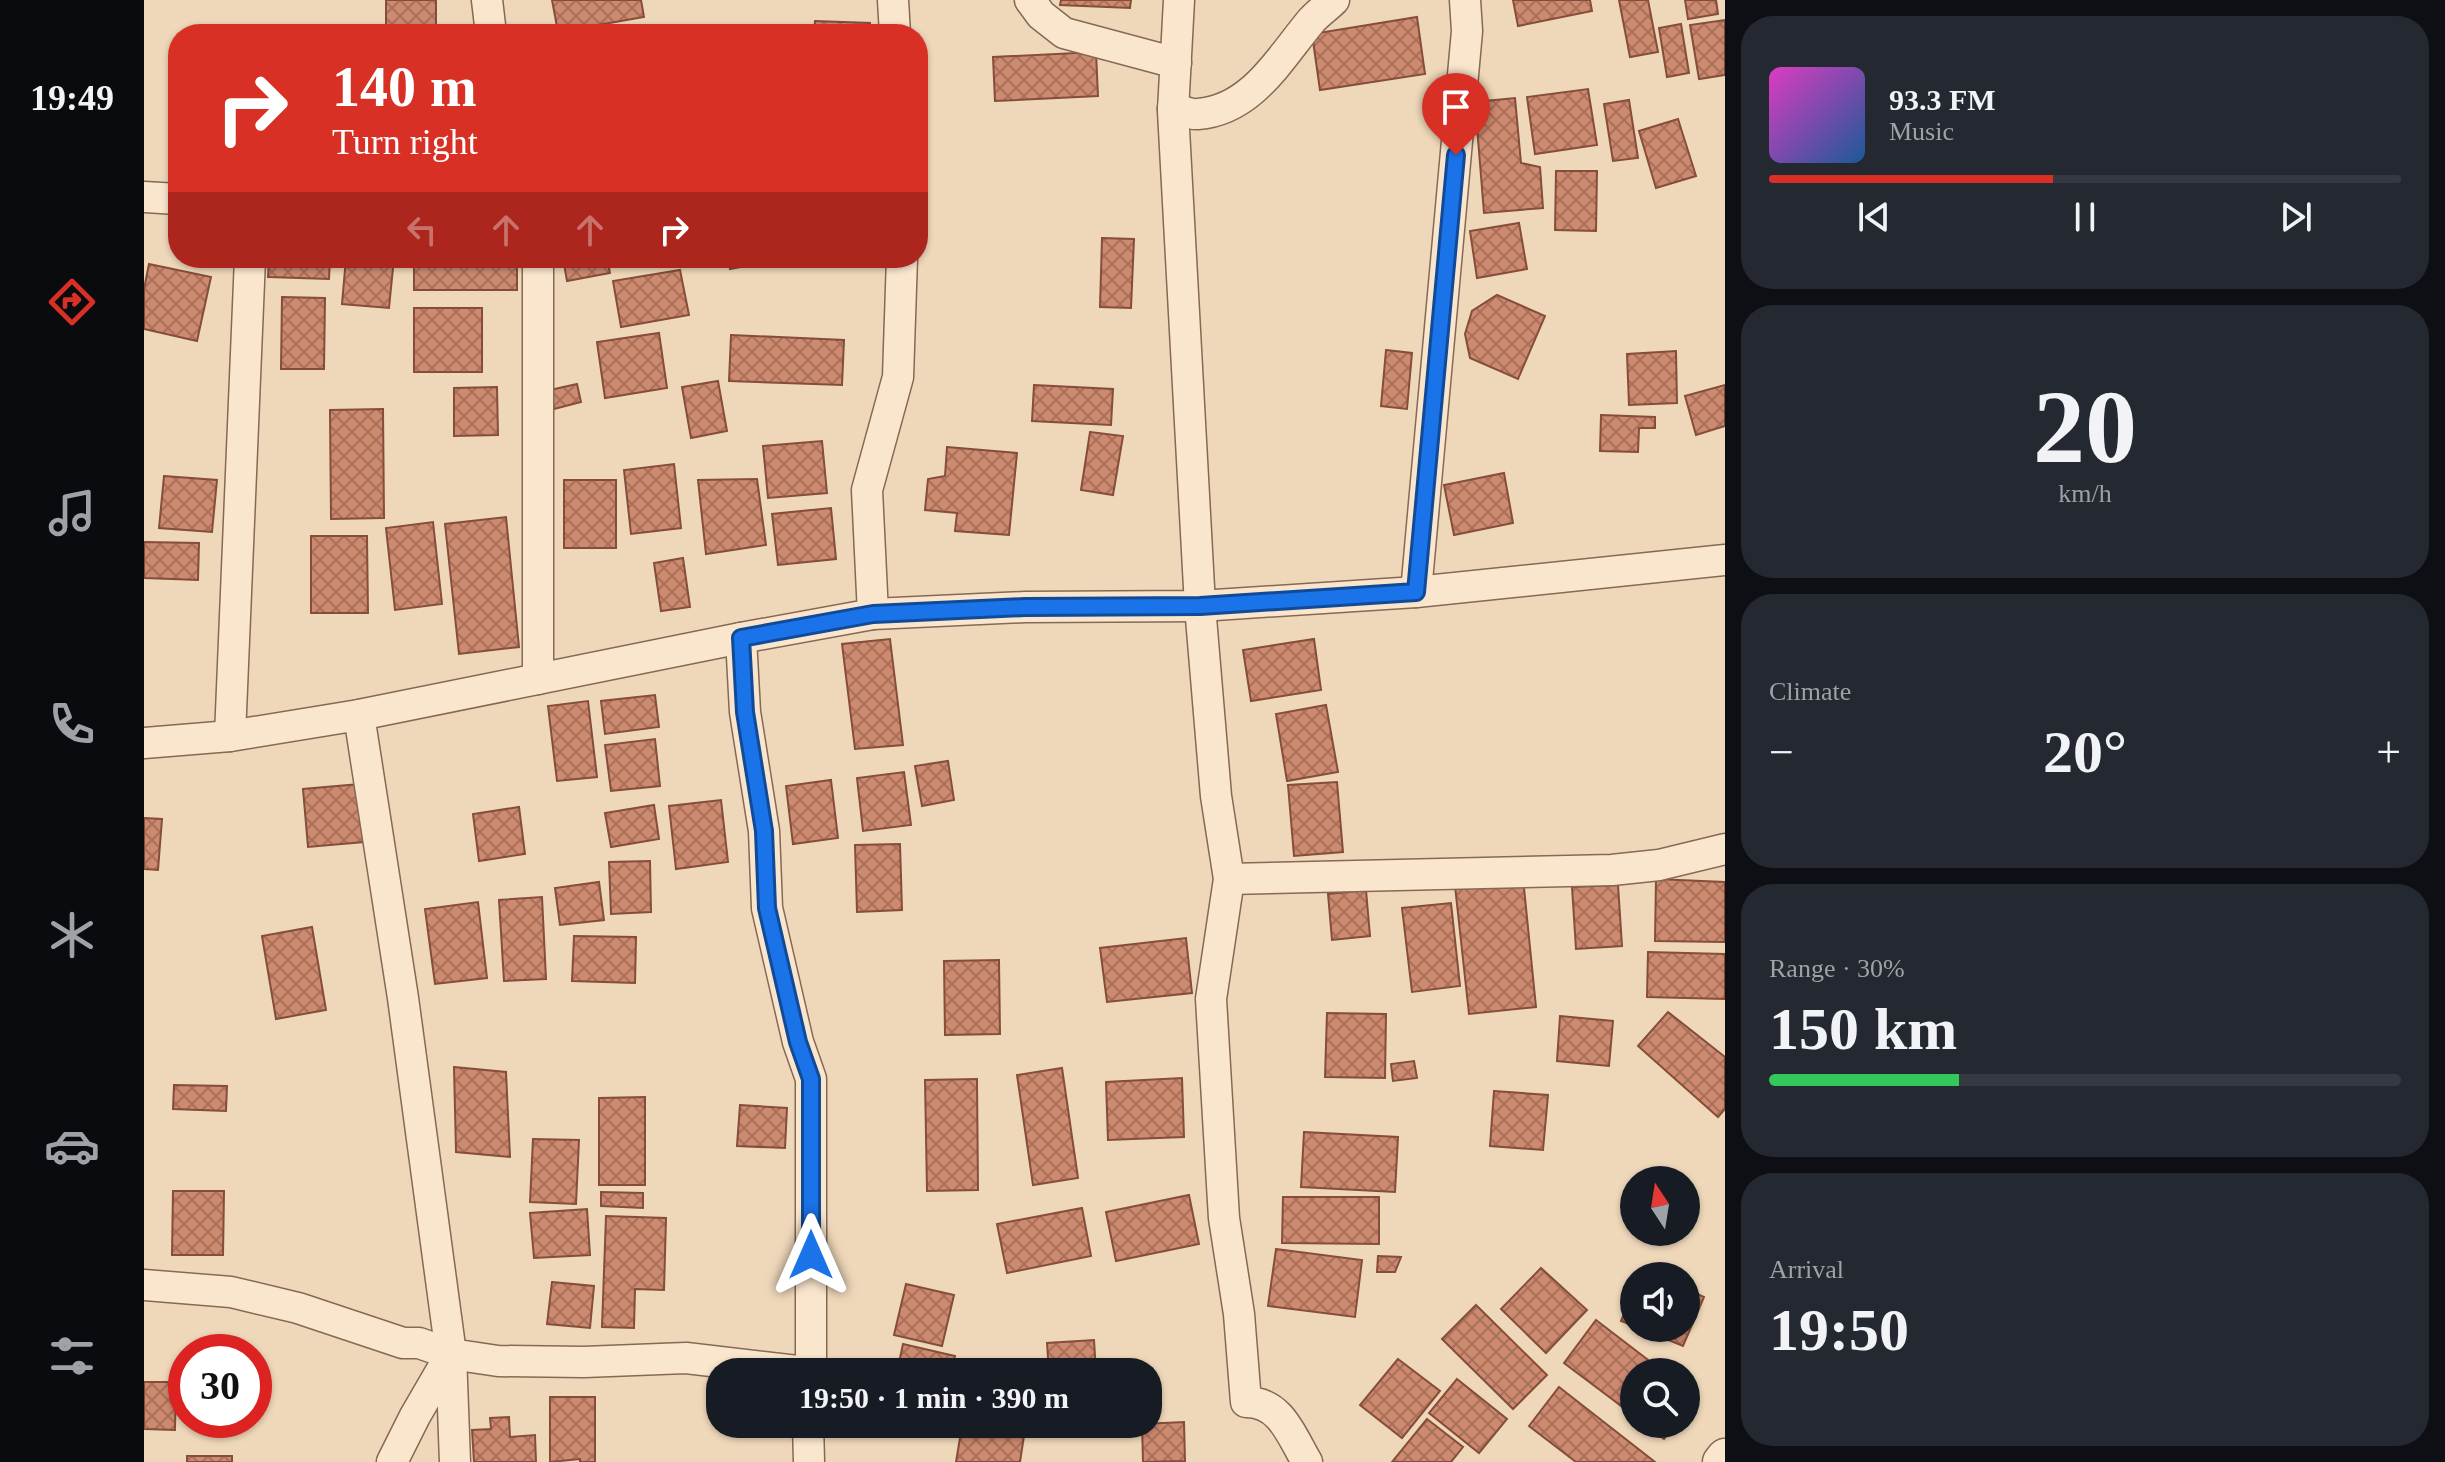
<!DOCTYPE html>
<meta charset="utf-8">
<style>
:root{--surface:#171b24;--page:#242831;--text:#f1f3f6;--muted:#9ea1a6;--line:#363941;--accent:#d93025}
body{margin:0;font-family:Georgia,serif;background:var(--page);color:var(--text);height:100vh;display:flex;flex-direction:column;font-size:30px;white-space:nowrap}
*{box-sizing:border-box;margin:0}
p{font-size:26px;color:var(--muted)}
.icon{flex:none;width:44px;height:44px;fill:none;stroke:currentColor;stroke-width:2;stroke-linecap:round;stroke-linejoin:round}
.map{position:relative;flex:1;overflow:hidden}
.sheet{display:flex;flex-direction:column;gap:16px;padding:16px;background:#0d0f14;width:720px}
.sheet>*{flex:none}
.top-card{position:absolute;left:24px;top:24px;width:760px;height:244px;border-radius:32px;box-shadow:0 2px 6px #0004;background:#d93025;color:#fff;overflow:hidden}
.needle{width:52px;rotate:348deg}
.controls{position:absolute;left:1476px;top:1166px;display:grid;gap:16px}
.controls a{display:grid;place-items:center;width:80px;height:80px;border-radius:50%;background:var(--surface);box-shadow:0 2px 6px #0004;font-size:40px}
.speed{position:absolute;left:24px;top:1334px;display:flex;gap:16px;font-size:40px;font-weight:700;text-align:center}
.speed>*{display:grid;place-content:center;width:104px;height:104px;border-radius:50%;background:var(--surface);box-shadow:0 2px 6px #0004;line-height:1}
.speed .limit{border:12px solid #d22;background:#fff;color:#111}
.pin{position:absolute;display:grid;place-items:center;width:68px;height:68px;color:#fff;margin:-82px -34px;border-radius:50% 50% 50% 0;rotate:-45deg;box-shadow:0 0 8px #0007}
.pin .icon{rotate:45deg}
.me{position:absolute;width:88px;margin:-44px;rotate:0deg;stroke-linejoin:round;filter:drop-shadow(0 0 6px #0008)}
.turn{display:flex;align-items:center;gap:28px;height:168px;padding:0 32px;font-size:36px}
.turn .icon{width:104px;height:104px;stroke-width:2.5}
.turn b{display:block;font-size:56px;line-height:68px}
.lanes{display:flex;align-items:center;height:76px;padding:0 32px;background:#0003;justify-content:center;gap:40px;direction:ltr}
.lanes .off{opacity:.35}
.big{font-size:60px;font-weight:700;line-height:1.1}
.sheet .widget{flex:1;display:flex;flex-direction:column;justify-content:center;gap:12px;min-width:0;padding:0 28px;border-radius:32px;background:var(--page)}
.sheet .dial{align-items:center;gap:0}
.dial b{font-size:104px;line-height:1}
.song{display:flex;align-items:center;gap:24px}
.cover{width:96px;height:96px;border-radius:12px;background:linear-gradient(135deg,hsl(310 70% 55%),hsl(210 70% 35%))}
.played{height:8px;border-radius:4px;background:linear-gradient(90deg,var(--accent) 45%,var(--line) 45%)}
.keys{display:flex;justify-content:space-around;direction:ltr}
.heat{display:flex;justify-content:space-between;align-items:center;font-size:44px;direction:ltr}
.charge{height:12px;border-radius:6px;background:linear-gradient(90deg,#34c759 30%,var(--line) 0)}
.trip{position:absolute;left:562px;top:1358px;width:456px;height:80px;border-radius:32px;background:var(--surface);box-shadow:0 2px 6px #0004;font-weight:700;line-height:80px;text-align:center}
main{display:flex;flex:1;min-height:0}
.menu{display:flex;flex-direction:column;width:144px;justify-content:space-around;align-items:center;background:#090b0e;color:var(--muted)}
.menu .icon{width:56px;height:56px}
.menu .on{color:var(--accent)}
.menu b{font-size:36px;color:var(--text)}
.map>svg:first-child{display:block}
</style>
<main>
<nav class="menu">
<b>19:49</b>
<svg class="icon on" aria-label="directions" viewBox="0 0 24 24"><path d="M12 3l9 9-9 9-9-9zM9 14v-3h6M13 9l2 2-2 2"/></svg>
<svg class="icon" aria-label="music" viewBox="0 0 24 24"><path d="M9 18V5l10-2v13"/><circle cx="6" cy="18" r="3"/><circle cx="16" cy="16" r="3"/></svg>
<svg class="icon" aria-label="phone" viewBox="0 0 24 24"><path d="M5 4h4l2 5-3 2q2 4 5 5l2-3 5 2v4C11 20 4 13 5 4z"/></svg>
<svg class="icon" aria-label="climate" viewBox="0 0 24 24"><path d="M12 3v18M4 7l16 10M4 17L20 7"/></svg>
<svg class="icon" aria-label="car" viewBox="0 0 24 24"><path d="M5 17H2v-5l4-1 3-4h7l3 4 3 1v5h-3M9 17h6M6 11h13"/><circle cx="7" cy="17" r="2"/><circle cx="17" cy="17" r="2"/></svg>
<svg class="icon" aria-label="filters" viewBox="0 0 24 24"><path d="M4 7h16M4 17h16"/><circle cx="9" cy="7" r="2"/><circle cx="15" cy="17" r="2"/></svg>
</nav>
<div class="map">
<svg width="1581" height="1462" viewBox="0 0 1581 1462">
<defs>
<pattern id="building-cross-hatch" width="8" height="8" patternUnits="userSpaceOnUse" patternTransform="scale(2)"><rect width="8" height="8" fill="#ce8a6f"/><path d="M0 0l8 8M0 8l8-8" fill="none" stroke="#a8705a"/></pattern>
</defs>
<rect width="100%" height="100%" fill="#efd8ba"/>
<!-- building -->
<g fill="url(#building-cross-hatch)" stroke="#854d3a" stroke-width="2">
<rect x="242" y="0" width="50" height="34"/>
<polygon points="408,0 497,0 500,17 414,32"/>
<polygon points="917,0 987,0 986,8 916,5"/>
<polygon points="1369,0 1446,0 1448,11 1374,26"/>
<polygon points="1475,0 1504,0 1514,52 1486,57"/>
<polygon points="1541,0 1572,0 1574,14 1544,19"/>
<polygon points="1273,17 1281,74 1176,90 1168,34"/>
<polygon points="1581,20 1581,75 1555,79 1546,25"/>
<polygon points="671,21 726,23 726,34 670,34"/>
<polygon points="1537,24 1545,73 1523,77 1515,28"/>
<polygon points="952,52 954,96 851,101 849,57"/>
<polygon points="1444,89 1453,145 1391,154 1383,97"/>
<polygon points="1371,98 1377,163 1396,167 1399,208 1340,213 1331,102"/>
<polygon points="1485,100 1494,158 1469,161 1460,104"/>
<polygon points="1534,119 1552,176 1512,188 1495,131"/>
<polygon points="1412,171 1453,171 1452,231 1411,230"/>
<polygon points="1375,223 1383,269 1333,278 1326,231"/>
<polygon points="958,238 990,239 987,308 956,307"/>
<polygon points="125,258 186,258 185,279 124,277"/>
<polygon points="202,258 250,258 245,308 198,304"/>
<rect x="270" y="258" width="103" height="32"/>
<polygon points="419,258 463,258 466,273 423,281"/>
<polygon points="584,258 621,258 622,262 586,269"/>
<polygon points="5,264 67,277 53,341 0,329 0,289"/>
<polygon points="536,270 545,315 477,327 469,281"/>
<polygon points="1353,295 1401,316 1374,379 1326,358 1321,334 1328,311"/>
<polygon points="138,297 181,298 180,369 137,369"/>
<rect x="270" y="308" width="68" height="64"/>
<polygon points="515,333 523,388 461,398 453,342"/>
<polygon points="587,335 700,340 698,385 585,381"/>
<polygon points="1242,350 1268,353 1263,409 1237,406"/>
<polygon points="1532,351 1533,403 1485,405 1483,354"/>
<polygon points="574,381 583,431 547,438 538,387"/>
<polygon points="433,384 437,402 410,409 406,390"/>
<polygon points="890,385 969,389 967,425 888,421"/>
<polygon points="1581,385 1581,426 1552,435 1541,396"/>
<polygon points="353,387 354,435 310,436 310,388"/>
<polygon points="239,409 240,518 187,519 186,410"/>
<polygon points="1457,415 1511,417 1511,428 1495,428 1494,452 1456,451"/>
<polygon points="946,432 979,436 969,495 937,490"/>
<polygon points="678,441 683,493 624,498 619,446"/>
<polygon points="803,447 873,453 865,535 811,531 813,513 781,510 784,479 801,476"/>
<polygon points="530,464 537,528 487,534 480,470"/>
<polygon points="1360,473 1369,523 1310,535 1300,485"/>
<polygon points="20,476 73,480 68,532 15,528"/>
<polygon points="613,479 622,545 562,554 554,480"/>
<rect x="420" y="480" width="52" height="68"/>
<polygon points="687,508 692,559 634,565 628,514"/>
<polygon points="362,517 375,647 315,654 301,524"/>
<polygon points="289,522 298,604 251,610 242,528"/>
<polygon points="167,536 223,536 224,613 167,613"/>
<polygon points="0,542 55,543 54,580 0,578"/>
<polygon points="539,558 546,607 517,611 510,563"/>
<polygon points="746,639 759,745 711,749 698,644"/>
<polygon points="1170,639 1177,690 1107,701 1099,650"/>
<polygon points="511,695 515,727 461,734 457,701"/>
<polygon points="444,701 453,777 413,781 404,706"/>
<polygon points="1182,705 1194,772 1143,781 1132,714"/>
<polygon points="511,739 516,786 467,791 461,745"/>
<polygon points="804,761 810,800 778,806 771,766"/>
<polygon points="760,772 767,825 719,831 713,778"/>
<polygon points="687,780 694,838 649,844 642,786"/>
<polygon points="1193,782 1199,852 1150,856 1144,785"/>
<polygon points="215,784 220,842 164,847 159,789"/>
<polygon points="577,800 584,862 532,869 525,806"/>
<polygon points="510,805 515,839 467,847 461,813"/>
<polygon points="375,807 381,854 335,861 329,814"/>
<polygon points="0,818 18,819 14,870 0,869"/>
<polygon points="756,844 758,910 713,912 711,845"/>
<polygon points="506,861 507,912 467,914 465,862"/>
<polygon points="1379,878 1392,1007 1325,1014 1311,886"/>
<polygon points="1512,879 1581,882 1581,942 1511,941"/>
<polygon points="455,882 460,920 416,925 411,888"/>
<polygon points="1474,885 1478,946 1432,949 1428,887"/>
<polygon points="1222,890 1226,936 1188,940 1184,894"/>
<polygon points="398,897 402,979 360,981 355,900"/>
<polygon points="334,902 343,978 291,984 281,909"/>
<polygon points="1307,903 1316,986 1268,992 1258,908"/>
<polygon points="168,927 182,1010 132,1019 118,936"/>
<polygon points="430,936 492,937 491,983 428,981"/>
<polygon points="1042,938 1048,993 963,1002 956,948"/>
<polygon points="1504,952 1581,954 1581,999 1503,997"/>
<polygon points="855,960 856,1034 801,1035 800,961"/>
<polygon points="1524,1012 1581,1057 1581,1109 1574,1117 1494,1046"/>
<polygon points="1183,1013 1242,1014 1241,1078 1181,1077"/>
<polygon points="1416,1016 1469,1021 1465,1066 1413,1061"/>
<polygon points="1270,1061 1273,1078 1249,1081 1247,1064"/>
<polygon points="310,1067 362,1072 366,1157 312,1152"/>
<polygon points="918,1068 934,1178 889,1185 873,1075"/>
<polygon points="1038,1078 1040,1137 964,1140 962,1082"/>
<polygon points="833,1079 834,1190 783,1191 781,1080"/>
<polygon points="30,1085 83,1086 82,1111 29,1109"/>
<polygon points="1350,1091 1404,1095 1399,1150 1346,1146"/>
<polygon points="501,1097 501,1185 455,1185 455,1098"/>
<polygon points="596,1105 643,1108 641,1148 593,1146"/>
<polygon points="1160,1132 1254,1137 1251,1192 1157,1187"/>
<polygon points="389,1139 435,1140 432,1204 386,1202"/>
<polygon points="29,1191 80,1191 79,1255 28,1255"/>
<polygon points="457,1192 499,1193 499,1208 457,1206"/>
<polygon points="1045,1195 1055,1244 972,1261 962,1212"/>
<polygon points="1139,1197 1235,1197 1235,1244 1138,1243"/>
<polygon points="938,1208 947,1256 863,1273 853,1224"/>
<polygon points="443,1209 446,1255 390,1258 386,1213"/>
<polygon points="462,1216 522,1218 520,1290 491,1289 490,1328 458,1327"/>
<polygon points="1132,1249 1218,1260 1211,1317 1124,1306"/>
<polygon points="1234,1256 1257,1257 1251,1272 1233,1272"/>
<polygon points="1397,1268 1443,1310 1402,1353 1357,1309"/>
<polygon points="408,1282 450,1286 446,1328 403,1324"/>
<polygon points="762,1284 810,1295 798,1346 750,1335"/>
<polygon points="1542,1289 1560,1297 1539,1346 1495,1328 1542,1328"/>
<polygon points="1490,1290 1490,1326 1477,1321"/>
<polygon points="1332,1305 1403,1375 1369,1409 1298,1339"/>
<polygon points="1452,1320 1508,1363 1501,1372 1490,1372 1490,1386 1476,1405 1420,1363"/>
<polygon points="950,1340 952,1372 905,1372 903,1343"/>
<polygon points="759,1344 811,1356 807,1372 753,1372"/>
<polygon points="1254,1359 1296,1391 1258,1438 1216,1405"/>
<polygon points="1313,1379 1363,1419 1335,1453 1285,1413"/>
<polygon points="0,1382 32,1382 31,1430 0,1429"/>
<polygon points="1490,1386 1490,1416 1476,1405"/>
<polygon points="1415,1387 1511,1462 1432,1462 1385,1426"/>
<polygon points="406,1397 451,1397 451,1462 436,1462 436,1459 406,1462"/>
<polygon points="365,1417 366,1437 391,1435 392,1462 330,1462 328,1430 347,1429 346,1418"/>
<polygon points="1283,1419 1319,1447 1307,1462 1248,1462"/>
<polygon points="1040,1422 1041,1461 999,1462 998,1424"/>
<polygon points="1501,1424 1531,1424 1520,1439"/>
<polygon points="818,1426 880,1436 876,1462 812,1462"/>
<rect x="43" y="1456" width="45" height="6"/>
</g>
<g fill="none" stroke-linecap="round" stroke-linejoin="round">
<!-- minor casing -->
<g stroke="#866854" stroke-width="33">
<g id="minor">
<polyline points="343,0 347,34"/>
<polyline points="749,0 751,34"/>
<polyline points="886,0 897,15 920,33 1032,63"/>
<path d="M 1035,0 L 1029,111 L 1056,606 L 1072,796 L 1085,879 L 1067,999 L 1080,1218 L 1095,1314 L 1102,1402 C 1137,1402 1147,1435 1163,1462"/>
<path d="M 1029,108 C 1037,110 1046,115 1054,114 C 1108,110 1136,58 1167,21 C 1174,13 1183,7 1190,0"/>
<polyline points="0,197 34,199"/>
<polyline points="394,258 394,679"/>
<polyline points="1272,592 1323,31 1321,0"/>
<polyline points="729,614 723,490 754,377 758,258"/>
<polyline points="597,638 601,712 620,831 623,908 654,1042 667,1079 667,1372"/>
<polyline points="215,715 259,998 307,1354 311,1462"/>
<polyline points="86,736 106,258"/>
<polyline points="0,743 86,736 215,715 597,638 729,614 881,607 1056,606 1272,592 1581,560"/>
<polyline points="1085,879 1468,870 1515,865 1581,849"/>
<polyline points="0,1285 87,1292 154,1308 259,1343 275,1343 307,1354 354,1361 440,1362 542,1358 662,1372"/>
<polyline points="664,1424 665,1462"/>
<polyline points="248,1462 271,1416 307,1354"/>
</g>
</g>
<!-- tertiary casing -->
<g stroke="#866854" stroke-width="39">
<polyline id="tertiary" points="1577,1462 1581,1457"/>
</g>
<!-- minor -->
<use href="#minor" stroke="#fae6cd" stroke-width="30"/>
<!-- tertiary -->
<use href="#tertiary" stroke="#fae6cd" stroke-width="36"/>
</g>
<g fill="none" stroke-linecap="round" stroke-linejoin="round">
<!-- route casing -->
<g stroke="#114b97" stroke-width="20">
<polyline id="route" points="667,1255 667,1079 654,1042 623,908 620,831 601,712 597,638 729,614 881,607 1056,606 1272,592 1312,155"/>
</g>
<!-- route -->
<use href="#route" stroke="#1a73e8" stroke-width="14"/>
</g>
</svg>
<div class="controls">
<a><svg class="needle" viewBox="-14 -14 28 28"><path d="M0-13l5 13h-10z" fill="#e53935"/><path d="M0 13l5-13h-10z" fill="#9ea1a6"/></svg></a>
<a><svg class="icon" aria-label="sound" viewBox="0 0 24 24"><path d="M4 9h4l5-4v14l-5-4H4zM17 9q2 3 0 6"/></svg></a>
<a><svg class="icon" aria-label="search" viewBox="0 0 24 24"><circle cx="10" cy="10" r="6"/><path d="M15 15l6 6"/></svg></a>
</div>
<div class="speed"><div class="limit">30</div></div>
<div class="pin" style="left:1312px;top:155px;background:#d93025"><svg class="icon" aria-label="arrive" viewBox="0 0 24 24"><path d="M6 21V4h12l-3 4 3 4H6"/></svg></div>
<svg class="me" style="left:667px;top:1255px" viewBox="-20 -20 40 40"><path d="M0-17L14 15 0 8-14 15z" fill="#1a73e8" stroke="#fff" stroke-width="4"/></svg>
<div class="trip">19:50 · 1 min · 390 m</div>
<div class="top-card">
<div class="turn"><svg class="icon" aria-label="right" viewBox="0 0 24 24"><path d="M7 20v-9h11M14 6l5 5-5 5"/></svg><div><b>140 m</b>Turn right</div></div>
<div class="lanes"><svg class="icon off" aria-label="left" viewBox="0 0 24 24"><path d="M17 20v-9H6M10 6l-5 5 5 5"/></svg><svg class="icon off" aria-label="ahead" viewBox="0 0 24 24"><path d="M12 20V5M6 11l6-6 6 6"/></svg><svg class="icon off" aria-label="ahead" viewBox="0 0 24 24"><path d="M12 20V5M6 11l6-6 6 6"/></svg><svg class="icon" aria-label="right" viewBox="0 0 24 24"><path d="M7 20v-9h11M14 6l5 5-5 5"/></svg></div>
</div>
</div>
<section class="sheet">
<div class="widget">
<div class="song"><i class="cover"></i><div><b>93.3 FM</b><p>Music</p></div></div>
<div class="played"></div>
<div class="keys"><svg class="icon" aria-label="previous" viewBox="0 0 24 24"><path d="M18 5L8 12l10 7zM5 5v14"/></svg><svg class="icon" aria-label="pause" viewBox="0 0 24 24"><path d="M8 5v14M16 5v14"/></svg><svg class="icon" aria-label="next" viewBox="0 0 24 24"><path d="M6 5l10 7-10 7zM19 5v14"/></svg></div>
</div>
<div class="widget dial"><b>20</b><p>km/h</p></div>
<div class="widget"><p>Climate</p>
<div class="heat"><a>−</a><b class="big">20°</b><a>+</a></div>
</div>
<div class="widget"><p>Range · 30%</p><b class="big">150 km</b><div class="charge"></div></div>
<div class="widget"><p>Arrival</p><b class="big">19:50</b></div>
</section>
</main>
